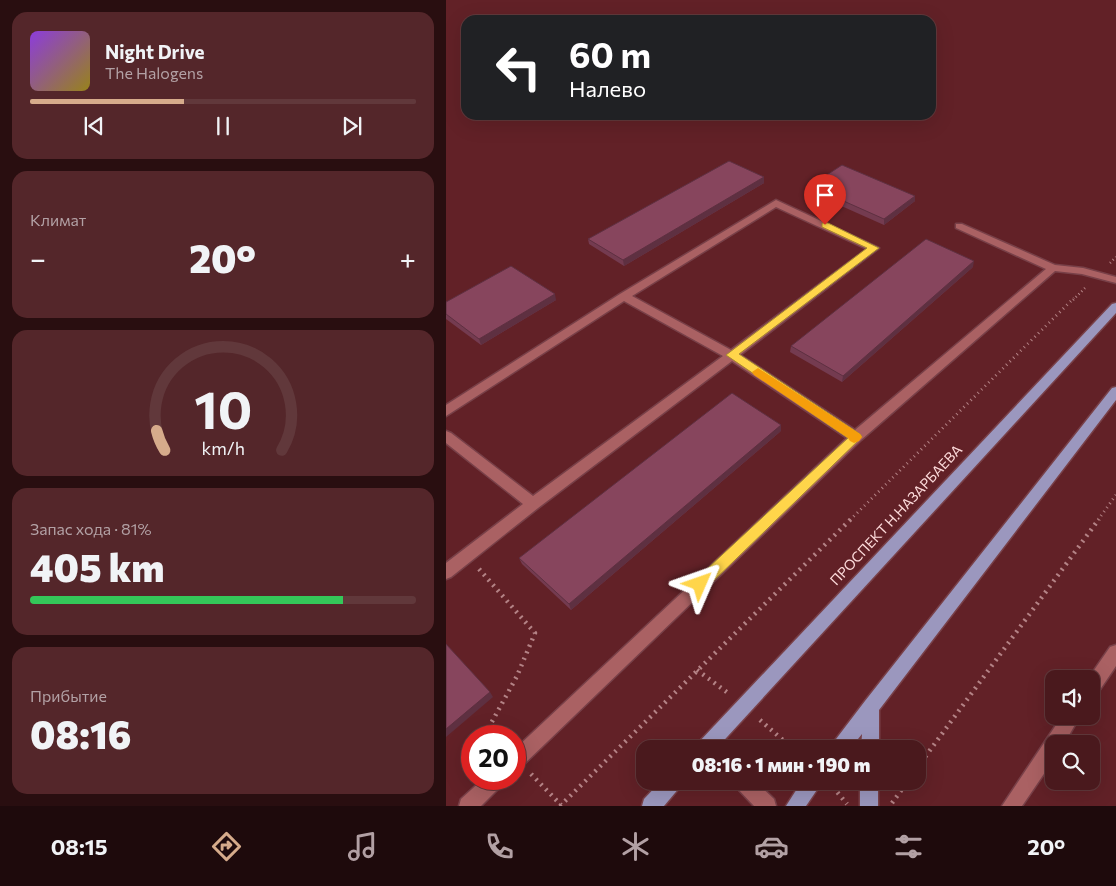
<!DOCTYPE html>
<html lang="ru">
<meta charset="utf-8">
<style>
:root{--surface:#4a191d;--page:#54262a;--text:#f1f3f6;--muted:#b2a0a4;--line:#61383b;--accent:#d6ab8b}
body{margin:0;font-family:Commissioner,sans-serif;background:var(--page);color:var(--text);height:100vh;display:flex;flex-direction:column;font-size:19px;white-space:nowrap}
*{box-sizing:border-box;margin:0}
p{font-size:16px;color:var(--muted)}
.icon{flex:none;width:28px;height:28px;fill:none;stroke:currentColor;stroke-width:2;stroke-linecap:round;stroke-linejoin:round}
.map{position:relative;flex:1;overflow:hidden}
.sheet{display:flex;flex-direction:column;gap:12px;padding:12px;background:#290e10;width:446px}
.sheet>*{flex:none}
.top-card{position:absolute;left:15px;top:15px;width:475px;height:105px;border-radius:15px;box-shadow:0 5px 20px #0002,0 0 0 1px var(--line);background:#202124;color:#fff;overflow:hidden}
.controls{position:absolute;left:599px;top:670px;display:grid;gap:10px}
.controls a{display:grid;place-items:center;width:55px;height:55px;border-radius:10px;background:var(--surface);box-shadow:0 5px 20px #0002,0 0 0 1px var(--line);font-size:25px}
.speed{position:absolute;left:15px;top:725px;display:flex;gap:10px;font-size:25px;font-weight:700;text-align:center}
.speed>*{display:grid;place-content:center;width:65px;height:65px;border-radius:50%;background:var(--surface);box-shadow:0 5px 20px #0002,0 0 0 1px var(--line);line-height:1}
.speed .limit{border:8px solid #d22;background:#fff;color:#111}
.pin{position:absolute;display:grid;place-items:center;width:42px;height:42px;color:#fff;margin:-51px -21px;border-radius:50% 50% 50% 0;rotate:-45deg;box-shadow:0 0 5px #0007}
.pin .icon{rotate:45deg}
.me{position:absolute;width:55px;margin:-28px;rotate:47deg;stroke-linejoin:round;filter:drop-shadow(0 0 4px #0008)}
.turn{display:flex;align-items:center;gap:18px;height:105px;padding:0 25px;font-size:22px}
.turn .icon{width:65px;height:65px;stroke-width:2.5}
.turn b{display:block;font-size:35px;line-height:42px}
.big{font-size:38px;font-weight:800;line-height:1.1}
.sheet .widget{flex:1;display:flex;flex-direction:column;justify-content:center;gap:8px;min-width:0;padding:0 18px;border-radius:15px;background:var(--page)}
.sheet .dial{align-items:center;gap:0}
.dial svg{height:130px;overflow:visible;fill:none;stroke:var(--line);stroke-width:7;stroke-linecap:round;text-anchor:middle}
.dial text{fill:var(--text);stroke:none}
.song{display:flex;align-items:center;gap:15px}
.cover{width:60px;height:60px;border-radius:8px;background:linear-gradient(135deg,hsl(270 70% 55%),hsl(50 70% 35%))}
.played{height:5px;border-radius:2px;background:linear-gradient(90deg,var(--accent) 40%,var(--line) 40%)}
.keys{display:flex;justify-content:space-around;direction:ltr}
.heat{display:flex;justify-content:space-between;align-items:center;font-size:28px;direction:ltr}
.charge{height:8px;border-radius:4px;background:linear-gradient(90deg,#34c759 81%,var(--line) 0)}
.trip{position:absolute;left:190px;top:740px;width:290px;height:50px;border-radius:15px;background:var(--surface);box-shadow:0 5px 20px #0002,0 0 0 1px var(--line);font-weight:800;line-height:50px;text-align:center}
.tab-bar{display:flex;height:80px;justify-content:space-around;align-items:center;background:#1e0a0c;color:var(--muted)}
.tab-bar .icon{width:35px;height:35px}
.tab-bar .on{color:var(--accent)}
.tab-bar b{font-size:22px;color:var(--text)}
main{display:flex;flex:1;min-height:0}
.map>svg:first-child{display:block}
</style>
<main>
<section class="sheet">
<div class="widget">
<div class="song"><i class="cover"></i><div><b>Night Drive</b><p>The Halogens</p></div></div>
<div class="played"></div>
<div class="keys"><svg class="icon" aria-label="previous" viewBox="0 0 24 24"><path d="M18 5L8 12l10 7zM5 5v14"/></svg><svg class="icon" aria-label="pause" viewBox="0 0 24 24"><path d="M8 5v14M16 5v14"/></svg><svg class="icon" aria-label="next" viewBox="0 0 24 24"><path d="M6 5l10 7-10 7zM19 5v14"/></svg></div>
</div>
<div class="widget"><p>Климат</p>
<div class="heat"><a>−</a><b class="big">20°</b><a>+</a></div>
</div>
<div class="widget dial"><svg viewBox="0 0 100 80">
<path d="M14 69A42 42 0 1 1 86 69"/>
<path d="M14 69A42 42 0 0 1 9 57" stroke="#d6ab8b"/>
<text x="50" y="56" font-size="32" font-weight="700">10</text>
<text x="50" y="72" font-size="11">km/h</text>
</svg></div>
<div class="widget"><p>Запас хода · 81%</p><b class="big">405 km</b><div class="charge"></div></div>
<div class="widget"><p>Прибытие</p><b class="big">08:16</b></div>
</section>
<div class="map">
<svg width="670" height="806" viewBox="0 0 670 806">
<rect width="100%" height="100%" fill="#622127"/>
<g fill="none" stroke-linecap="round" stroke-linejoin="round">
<!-- minor casing -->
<g stroke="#784048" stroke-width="3">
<g id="minor">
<path d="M 330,200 L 433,248 L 294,355 L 409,430 L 600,269 L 510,228 L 510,224 L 516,224 L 609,265 L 637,268 L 670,277 L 670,283 L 636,274 L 609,271 L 415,440 L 75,767 L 69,770 L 69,749 L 401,438 L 286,361 L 92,508 L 5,577 L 0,579 L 0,563 L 77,504 L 0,443 L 0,431 L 5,433 L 87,496 L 277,356 L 178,301 L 0,416 L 0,405 L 174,294 ZM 330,207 L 421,249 L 285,350 L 186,296 Z"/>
<polygon points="670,645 670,666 651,694 645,696 645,679 642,679 664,647"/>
<polygon points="616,716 634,716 618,744 608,744 608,759 576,806 556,806"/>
<polygon points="37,779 59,779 56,785 35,806 13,806 15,799"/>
<polygon points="287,781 309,781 328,799 330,806 308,806 290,787"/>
</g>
</g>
<!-- major casing -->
<g stroke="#784048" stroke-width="3">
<g id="major">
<polygon points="670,303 670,313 270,749 249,749 252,743 666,304"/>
<polygon points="670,387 670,400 433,710 433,749 415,749 416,734 404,749 384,749 387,743 419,701 666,388"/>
<polygon points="215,781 237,781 234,787 218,806 196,806 198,799"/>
<polygon points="356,781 377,781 360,806 340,806"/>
<rect x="414" y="781" width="18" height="25"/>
</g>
</g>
<!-- path-far2 -->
<g stroke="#b48386" stroke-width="2.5" stroke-dasharray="1 3" stroke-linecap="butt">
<polyline points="664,263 670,257"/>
<polyline points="627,300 639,288"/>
</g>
<!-- path-far1 -->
<g stroke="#b48386" stroke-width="3" stroke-dasharray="1 4" stroke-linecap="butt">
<polyline points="404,520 628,298"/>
<polyline points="652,520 670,495"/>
</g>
<!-- path -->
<g stroke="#b48386" stroke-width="4.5" stroke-dasharray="2 5" stroke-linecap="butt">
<polyline points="33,569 89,633 71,676 42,729 49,736"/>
<polyline points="251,670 282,693"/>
<polyline points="314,720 347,749"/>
<polyline points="471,768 653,519"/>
<polyline points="85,774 115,805"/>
<polyline points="387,787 401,804"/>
<polyline points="446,803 462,781"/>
<polyline points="114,806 405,519"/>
</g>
<!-- minor -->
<use href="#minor" fill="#aa6163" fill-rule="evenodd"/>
<!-- major -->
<use href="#major" fill="#9b97be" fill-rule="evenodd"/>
</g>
<!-- wall -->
<g fill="#743b50">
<polygon points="318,177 318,183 178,266 143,244 142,239"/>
<polygon points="364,186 469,196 469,201 438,225 364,192"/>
<polygon points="527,267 396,382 344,352 345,346"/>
<polygon points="110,300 35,345 0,319 0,302"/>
<polygon points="335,431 125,610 76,564 73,558"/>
</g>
<!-- shaded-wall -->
<g fill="#5e3041">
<polygon points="318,177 318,183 178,266 177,260"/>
<polygon points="469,196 469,201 438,225 438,219"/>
<polygon points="528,261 527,267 396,382 397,376"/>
<polygon points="109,294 110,300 35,345 33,339"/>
<polygon points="335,425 335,431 125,610 123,604"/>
<polygon points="44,692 47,697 0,737 0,729"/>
</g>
<!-- building -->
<g fill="#87455d" stroke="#5e3041">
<polygon points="283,161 318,177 177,260 142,239"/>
<polygon points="396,165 469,196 438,219 364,186"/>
<polygon points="480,239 528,261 397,376 345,346"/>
<polygon points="65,266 109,294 33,339 0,314 0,302"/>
<polygon points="286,393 335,425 123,604 73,558"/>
<polygon points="0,644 44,692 0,729"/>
</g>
<!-- route -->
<polygon fill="#ffd54a" stroke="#a68a30" points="376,223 382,223 433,248 293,354 414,434 416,437 259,589 254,591 249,589 247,584 249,580 402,438 280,355 421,248 376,227"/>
<!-- slow -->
<polygon fill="#f59e0b" points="312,368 414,434 416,437 413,441 408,443 404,441 402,438 308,375 306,372"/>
<g text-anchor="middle" stroke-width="5" stroke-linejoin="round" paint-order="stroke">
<!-- street labels -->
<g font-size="14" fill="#fedcdc" stroke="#622127">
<text transform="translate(450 515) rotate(-47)" y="5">ПРОСПЕКТ Н.НАЗАРБАЕВА</text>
</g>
</g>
</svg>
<div class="controls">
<a><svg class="icon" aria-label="sound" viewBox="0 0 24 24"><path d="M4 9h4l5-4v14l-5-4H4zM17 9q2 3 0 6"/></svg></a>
<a><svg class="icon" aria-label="search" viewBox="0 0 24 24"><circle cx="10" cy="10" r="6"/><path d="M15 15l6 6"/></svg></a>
</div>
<div class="speed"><div class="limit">20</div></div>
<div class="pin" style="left:379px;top:225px;background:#d93025"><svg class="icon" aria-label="arrive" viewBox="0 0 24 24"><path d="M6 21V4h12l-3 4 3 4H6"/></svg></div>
<svg class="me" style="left:254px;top:584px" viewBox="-20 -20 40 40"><path d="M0-17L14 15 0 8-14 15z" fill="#ffd54a" stroke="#fff" stroke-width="4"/></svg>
<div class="trip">08:16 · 1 мин · 190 m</div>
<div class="top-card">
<div class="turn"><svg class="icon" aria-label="left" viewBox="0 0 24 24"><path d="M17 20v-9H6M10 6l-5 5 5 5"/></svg><div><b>60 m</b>Налево</div></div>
</div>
</div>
</main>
<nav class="tab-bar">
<b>08:15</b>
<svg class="icon on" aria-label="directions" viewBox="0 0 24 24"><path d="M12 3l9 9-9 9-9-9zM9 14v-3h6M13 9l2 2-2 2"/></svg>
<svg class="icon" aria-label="music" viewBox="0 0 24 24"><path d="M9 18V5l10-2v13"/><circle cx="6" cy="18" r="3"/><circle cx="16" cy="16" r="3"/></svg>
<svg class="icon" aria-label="phone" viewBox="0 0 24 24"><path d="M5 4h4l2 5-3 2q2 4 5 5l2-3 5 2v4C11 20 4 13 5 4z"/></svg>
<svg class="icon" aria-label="climate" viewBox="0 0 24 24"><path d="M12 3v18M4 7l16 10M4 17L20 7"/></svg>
<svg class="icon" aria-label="car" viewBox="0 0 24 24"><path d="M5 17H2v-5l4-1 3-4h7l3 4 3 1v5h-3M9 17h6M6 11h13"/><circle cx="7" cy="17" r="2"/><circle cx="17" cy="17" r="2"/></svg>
<svg class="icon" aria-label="filters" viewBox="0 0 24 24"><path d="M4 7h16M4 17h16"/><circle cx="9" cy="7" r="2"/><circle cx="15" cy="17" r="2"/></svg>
<b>20°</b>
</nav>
